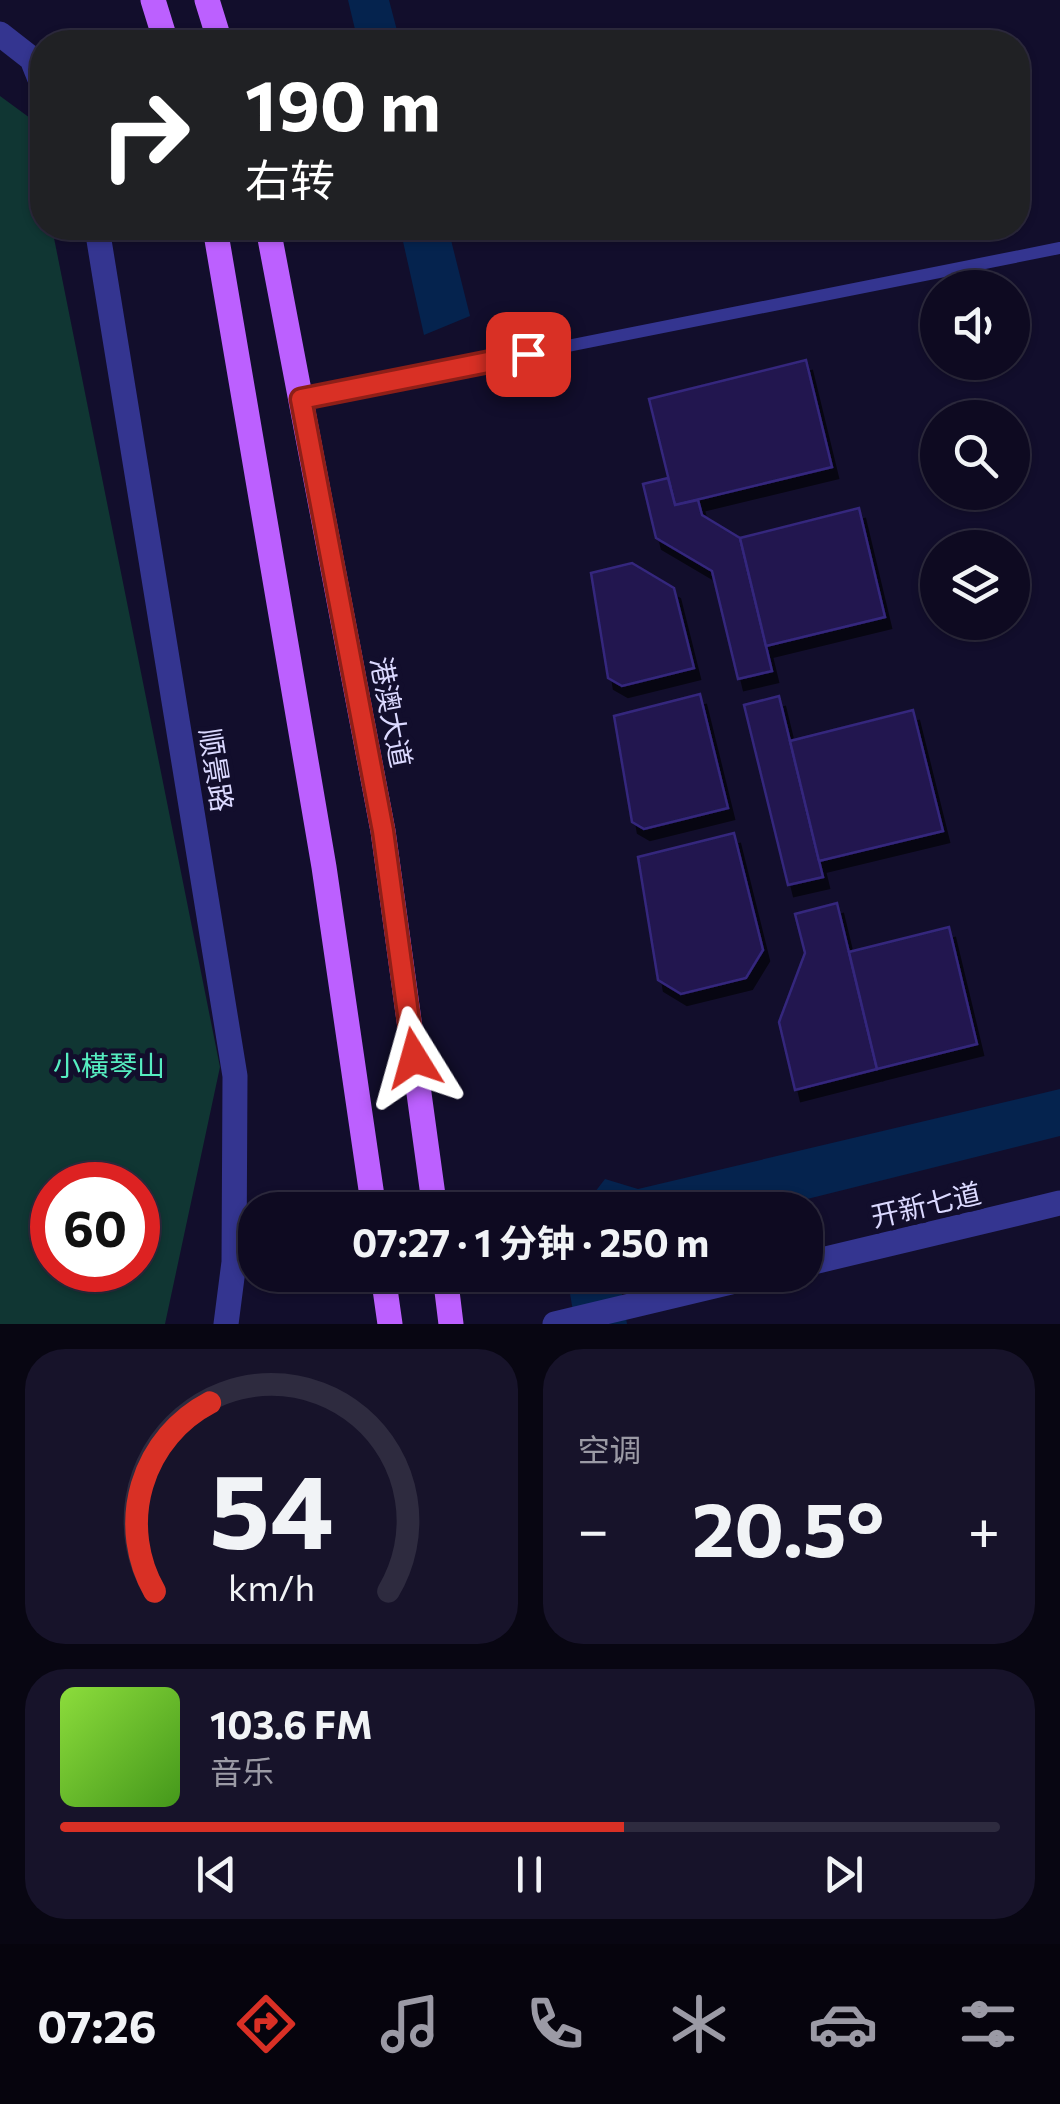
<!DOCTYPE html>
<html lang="zh">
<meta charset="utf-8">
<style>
:root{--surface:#0e0a21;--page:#17132a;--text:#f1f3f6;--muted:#9b9aa5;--line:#2e2b3f;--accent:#d93025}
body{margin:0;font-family:Commissioner,"Noto Sans SC",sans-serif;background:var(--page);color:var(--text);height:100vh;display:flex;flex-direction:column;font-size:38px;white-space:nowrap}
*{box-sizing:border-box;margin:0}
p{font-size:32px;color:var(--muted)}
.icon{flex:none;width:55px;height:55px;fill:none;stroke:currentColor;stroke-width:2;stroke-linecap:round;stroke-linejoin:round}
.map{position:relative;height:1324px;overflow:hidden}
.side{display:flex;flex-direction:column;gap:25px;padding:25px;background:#080612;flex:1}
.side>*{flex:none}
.banner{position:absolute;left:30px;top:30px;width:1000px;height:210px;border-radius:40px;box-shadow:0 2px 8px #0004,0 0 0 2px var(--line);background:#202124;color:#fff;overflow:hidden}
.buttons{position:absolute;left:920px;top:270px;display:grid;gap:20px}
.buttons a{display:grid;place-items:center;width:110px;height:110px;border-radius:50%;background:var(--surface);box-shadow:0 2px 8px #0004,0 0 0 2px var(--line);font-size:50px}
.speed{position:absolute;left:30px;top:1162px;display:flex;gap:20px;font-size:50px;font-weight:700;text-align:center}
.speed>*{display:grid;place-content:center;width:130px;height:130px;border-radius:50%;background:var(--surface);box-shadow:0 2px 8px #0004,0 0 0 2px var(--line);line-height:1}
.speed .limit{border:15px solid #d22;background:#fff;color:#111}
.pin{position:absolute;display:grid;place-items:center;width:85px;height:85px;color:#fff;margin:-42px;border-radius:20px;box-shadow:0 5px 15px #0006}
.me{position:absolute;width:110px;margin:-55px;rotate:352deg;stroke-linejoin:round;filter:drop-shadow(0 0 8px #0008)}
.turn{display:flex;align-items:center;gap:35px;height:210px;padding:0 50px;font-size:45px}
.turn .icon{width:130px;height:130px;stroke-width:2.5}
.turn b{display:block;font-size:70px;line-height:85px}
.big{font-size:75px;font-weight:700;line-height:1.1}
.side .tile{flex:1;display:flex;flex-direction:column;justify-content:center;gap:15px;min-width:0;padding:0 35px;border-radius:40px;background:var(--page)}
.side .dial{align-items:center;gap:0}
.dial svg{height:260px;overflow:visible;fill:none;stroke:var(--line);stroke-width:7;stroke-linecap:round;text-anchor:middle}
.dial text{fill:var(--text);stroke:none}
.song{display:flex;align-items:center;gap:30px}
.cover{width:120px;height:120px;border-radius:15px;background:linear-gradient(135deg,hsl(90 70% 55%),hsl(100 70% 35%))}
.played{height:10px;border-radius:5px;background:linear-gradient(90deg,var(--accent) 60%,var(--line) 60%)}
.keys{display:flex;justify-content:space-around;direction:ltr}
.heat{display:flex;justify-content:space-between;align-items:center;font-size:55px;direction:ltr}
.side .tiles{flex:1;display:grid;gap:25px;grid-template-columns:1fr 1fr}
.tile:last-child{grid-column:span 2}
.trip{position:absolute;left:238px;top:1192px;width:585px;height:100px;border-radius:40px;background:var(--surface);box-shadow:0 2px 8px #0004,0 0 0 2px var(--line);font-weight:700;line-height:100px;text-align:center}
.menu{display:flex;height:160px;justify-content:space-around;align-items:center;background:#06040d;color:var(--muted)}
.menu .icon{width:70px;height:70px}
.menu .current{color:var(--accent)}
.menu b{font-size:45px;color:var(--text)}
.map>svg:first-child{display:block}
</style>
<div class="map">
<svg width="1060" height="1324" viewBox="0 0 1060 1324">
<defs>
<filter id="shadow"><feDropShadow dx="6" dy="11" stdDeviation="0" flood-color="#0009"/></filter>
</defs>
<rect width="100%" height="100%" fill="#120e2c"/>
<!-- green -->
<path fill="#103633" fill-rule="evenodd" d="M 0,96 L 30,118 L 42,182 L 42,228 L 52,228 L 220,1067 L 165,1324 L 0,1324 ZM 52,1185 L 138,1185 L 138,1270 L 52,1270 Z"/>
<!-- water -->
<g fill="#05234e">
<polygon points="348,0 389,0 400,42 358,42"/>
<polygon points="400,228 448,228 470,316 424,335"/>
<polygon points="1060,1089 1060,1136 763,1210 581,1210 605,1179 638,1189"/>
<polygon points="567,1275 619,1275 627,1324 575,1324"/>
</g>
<!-- building -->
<g fill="#20184f" stroke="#34277d" stroke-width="2.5" filter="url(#shadow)">
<polygon points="806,360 832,467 675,505 649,399"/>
<polygon points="668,478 675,505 698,500 702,515 740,538 772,671 738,679 712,571 656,538 643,484"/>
<polygon points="859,508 885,617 766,646 740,538"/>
<polygon points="632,563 674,588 694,668 622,686 608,678 591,573"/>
<polygon points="700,694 728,808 644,829 632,822 614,716"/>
<polygon points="779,696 823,877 788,885 744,705"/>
<polygon points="913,710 943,831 819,861 790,741"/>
<polygon points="734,833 763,950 746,978 681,994 658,980 638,857"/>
<polygon points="837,903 877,1069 795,1090 779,1022 805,953 795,914"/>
<polygon points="949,927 977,1044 877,1069 849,952"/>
</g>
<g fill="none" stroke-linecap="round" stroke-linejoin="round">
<!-- lane -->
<polyline stroke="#343590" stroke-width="12" points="301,399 1060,248"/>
<!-- street -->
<g stroke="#343590" stroke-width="25">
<polyline points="0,34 32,59 42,84"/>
<polyline points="97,228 235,1076 234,1262 226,1324"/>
<polyline points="805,1264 1060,1203"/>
<polyline points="555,1324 760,1275"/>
</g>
<!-- primary -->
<g stroke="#bc60ff" stroke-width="25">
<polyline points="153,0 166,42"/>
<polyline points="207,0 220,42"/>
<polyline points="215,228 324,867 374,1210"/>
<polyline points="268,228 383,831 435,1210"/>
<polyline points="383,1275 390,1324"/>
<polyline points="445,1275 451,1324"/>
</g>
</g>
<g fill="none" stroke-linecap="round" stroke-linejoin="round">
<!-- route casing -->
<g stroke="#8d1f18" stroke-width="25">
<polyline id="route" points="414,1058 383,831 301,399 528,354"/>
</g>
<!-- route -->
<use href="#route" stroke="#d93025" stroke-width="18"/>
</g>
<g text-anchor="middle" stroke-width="10" stroke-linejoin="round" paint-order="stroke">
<!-- street labels -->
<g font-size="28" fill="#dbd9ff" stroke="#120e2c">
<text transform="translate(391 712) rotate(79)" y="10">港澳大道</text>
<text transform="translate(216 770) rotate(81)" y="10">顺景路</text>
<text transform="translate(926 1205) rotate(-13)" y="10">开新七道</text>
</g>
<!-- park labels -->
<g font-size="28" fill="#56edc0" stroke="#120e2c">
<text x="109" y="1076">小橫琴山</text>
</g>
</g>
</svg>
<div class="buttons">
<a><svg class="icon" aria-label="sound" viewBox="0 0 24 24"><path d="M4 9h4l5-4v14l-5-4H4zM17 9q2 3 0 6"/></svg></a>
<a><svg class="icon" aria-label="search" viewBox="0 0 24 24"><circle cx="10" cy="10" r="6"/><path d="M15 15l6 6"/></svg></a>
<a><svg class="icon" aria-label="layers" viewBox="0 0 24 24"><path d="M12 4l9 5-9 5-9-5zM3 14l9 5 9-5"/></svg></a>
</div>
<div class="speed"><div class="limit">60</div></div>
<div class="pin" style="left:528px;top:354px;background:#d93025"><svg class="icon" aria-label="arrive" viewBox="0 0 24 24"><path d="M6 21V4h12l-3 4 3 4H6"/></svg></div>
<svg class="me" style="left:414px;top:1058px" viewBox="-20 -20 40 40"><path d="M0-17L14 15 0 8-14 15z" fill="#d93025" stroke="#fff" stroke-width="4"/></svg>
<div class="trip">07:27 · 1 分钟 · 250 m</div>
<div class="banner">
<div class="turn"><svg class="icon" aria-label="right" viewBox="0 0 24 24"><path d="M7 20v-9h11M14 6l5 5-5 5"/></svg><div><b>190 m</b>右转</div></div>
</div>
</div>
<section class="side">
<div class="tiles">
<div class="tile dial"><svg viewBox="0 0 100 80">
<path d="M14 69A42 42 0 1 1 86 69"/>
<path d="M14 69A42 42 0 0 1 31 11" stroke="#d93025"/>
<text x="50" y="56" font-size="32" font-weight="700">54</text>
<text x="50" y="72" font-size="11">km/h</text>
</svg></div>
<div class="tile"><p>空调</p>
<div class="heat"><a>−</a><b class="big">20.5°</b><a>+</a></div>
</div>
<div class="tile">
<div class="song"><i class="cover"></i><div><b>103.6 FM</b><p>音乐</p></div></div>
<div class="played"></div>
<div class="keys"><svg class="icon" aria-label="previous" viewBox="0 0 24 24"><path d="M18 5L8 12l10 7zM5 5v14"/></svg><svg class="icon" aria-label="pause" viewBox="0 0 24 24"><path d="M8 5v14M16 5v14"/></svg><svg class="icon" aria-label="next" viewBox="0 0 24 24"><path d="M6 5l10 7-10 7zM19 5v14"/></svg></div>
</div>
</div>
</section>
<nav class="menu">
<b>07:26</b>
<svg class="icon current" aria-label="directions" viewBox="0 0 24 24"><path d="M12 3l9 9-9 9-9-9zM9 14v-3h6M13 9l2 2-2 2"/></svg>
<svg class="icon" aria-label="music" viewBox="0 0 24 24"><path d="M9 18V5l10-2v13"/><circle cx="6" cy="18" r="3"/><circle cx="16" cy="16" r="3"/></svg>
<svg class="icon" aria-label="phone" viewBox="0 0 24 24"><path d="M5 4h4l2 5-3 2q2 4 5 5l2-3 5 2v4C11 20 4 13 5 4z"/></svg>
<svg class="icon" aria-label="climate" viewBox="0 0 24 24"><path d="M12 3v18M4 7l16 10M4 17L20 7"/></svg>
<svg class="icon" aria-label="car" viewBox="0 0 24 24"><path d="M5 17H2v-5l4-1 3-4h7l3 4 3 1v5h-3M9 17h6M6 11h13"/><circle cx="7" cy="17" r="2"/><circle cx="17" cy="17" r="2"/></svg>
<svg class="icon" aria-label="filters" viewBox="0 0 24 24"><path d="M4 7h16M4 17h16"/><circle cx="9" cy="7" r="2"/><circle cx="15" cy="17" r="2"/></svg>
</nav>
